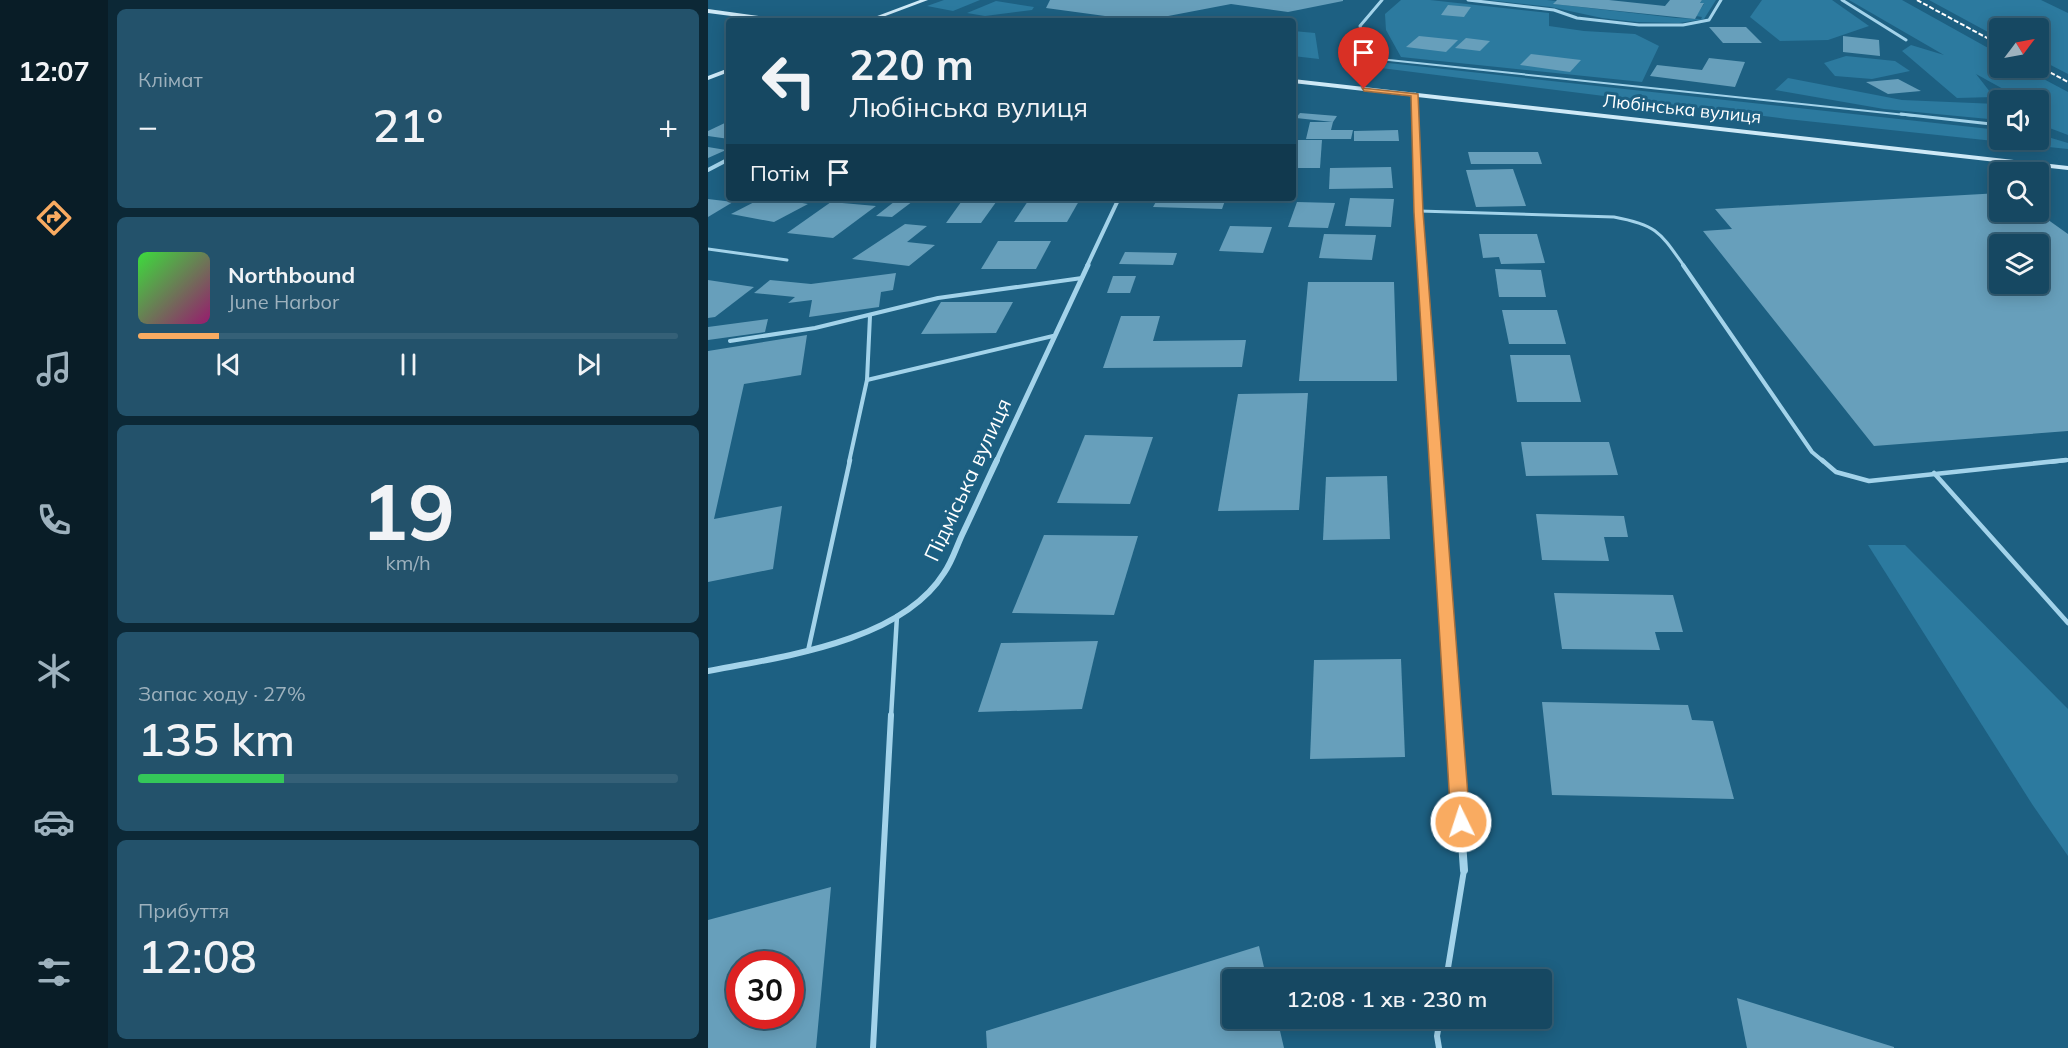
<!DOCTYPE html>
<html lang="uk">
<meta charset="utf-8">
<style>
:root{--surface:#164862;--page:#23526b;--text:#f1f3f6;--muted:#9eb2be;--line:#356077;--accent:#f9ab61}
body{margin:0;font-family:Mulish,sans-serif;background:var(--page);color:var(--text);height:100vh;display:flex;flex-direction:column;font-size:22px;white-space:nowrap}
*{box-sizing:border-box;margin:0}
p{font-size:20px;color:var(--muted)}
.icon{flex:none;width:33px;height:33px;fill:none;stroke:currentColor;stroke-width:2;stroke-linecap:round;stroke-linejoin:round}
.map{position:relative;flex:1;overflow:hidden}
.details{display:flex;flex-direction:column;gap:9px;padding:9px;background:#0c2836;width:600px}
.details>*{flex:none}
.banner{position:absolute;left:18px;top:18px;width:570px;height:183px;border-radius:6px;box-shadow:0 3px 15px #0003,0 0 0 2px var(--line);background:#164862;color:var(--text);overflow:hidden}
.needle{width:39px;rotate:58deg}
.tools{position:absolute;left:1281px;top:18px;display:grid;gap:12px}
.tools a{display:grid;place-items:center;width:60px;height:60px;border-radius:6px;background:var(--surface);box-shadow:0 3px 15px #0003,0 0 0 2px var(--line);font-size:30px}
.speed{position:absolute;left:18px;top:951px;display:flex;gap:12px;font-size:30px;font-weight:700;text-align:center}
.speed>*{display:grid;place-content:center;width:78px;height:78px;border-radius:50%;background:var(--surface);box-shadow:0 3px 15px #0003,0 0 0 2px var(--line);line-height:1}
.speed .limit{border:9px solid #d22;background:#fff;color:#111}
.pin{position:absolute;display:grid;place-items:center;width:51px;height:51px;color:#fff;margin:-62px -26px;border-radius:50% 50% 50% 0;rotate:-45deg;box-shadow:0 0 6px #0007}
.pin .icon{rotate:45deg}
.me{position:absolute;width:66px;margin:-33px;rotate:356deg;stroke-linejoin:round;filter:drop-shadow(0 0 4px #0008)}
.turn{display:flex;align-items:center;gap:21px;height:126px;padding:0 24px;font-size:27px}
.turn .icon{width:78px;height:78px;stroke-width:2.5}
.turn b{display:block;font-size:42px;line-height:51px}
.then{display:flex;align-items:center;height:57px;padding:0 24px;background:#0003;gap:12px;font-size:22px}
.big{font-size:45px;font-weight:600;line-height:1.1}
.details .widget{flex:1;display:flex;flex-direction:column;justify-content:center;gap:9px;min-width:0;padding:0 21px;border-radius:9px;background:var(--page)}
.details .dial{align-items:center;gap:0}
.dial b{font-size:78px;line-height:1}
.song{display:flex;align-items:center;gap:18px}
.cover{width:72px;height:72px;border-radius:9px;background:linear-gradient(135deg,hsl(120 70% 55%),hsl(320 70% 35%))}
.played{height:6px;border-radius:3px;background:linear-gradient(90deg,var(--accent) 15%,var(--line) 15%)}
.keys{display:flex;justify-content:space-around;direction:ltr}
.heat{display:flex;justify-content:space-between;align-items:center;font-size:33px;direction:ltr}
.charge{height:9px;border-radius:4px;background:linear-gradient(90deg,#34c759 27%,var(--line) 0)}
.trip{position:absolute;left:514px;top:969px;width:330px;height:60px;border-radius:6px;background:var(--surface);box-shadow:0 3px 15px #0003,0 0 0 2px var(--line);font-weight:600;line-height:60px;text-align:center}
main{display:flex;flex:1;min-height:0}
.menu{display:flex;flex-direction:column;width:108px;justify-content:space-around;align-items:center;background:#091d27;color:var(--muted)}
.menu .icon{width:42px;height:42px}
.menu .active{color:var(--accent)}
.menu b{font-size:27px;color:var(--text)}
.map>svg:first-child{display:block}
</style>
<main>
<nav class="menu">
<b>12:07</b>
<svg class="icon active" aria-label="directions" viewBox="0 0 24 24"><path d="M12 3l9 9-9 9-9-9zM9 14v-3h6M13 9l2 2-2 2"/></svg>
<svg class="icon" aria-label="music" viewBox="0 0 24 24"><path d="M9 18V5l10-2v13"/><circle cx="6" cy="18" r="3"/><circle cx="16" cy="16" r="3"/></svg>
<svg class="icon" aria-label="phone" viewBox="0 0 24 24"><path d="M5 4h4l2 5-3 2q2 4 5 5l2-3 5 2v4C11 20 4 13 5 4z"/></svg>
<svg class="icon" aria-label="climate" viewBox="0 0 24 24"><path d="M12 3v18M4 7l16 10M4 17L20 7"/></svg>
<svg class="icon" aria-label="car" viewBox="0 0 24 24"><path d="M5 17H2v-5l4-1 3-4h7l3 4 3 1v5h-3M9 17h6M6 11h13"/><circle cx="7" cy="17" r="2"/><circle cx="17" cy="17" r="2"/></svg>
<svg class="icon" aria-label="filters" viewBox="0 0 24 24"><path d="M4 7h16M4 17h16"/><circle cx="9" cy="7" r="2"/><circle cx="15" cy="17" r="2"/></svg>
</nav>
<section class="details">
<div class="widget"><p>Клімат</p>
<div class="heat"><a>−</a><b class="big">21°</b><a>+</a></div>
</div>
<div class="widget">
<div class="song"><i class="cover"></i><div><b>Northbound</b><p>June Harbor</p></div></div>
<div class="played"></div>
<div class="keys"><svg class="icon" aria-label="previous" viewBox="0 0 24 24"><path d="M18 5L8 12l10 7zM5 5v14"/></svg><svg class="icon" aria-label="pause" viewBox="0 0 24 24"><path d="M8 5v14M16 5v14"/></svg><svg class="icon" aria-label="next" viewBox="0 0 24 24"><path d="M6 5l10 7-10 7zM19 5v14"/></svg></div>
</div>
<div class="widget dial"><b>19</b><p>km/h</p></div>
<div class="widget"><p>Запас ходу · 27%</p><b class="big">135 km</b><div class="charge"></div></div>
<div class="widget"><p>Прибуття</p><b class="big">12:08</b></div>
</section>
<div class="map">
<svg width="1360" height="1048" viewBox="0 0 1360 1048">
<rect width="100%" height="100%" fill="#1d6082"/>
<!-- green -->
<g fill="#2c7a9f">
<polygon points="236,0 272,0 245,11 219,6"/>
<polygon points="693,0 722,0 841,13 841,26 876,31 927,34 951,46 934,82 693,57 678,30 677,14"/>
<polygon points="780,0 839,0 848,1 846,4 968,18 993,19 994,17 988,16 996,4 992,3 994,0 1008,0 996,19 971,23 929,22 894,18 843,7"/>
<polygon points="1054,0 1124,0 1161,26 1120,40 1072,41 1042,17"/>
<polygon points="1141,0 1194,0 1291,54 1292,68 1315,68 1360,92 1360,135 1331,124 1330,100 1307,100 1297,90 1268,74 1286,97 1249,98 1194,51 1203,45 1236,55"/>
<polygon points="1221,0 1333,0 1360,13 1360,74 1331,59 1330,28 1292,28 1291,38"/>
<polygon points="288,1 326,7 324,10 277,16 259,13"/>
<polygon points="585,31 607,33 611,59 585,56"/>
<polygon points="1138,56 1187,61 1202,71 1164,79 1127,76 1116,63"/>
<polygon points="671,62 1291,130 1292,140 1330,140 1331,134 1333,135 1360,143 1360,149 1079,119 673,68 669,65"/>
<polygon points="1080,78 1194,100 1289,104 1291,120 1176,109 1067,90"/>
<polygon points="1160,545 1197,545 1360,709 1360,856 1324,804"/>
</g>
<!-- building -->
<g fill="#679fbb" fill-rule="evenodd">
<polygon points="342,0 635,0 635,1 580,12 523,4 434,21 338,8"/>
<polygon points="849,0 901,0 957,6 962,0 994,0 992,3 996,3 987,19 845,4"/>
<polygon points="740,5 763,7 756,17 733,15"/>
<polygon points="1001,27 1038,27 1054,43 1015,43"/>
<polygon points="711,36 750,40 738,52 698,47"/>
<polygon points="1135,36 1171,40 1172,56 1135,52"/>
<polygon points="758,38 782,41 772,51 747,48"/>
<polygon points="823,54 873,60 862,72 812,65"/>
<polygon points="1001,58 1037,62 1027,87 942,76 949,65 994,70"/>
<polygon points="1190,79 1213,91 1180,94 1158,82"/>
<polygon points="592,113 629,116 625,122 588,118"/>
<polygon points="21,121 21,139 0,136 0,131"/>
<polygon points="602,122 625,122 623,130 645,130 643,139 598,139"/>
<polygon points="690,130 691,141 646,141 646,131"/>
<polygon points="585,140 614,140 612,168 585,168"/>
<polygon points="0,147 18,150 0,158"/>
<polygon points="760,152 830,152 834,164 763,164"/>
<polygon points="683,167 685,188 621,189 622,168"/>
<polygon points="805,169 818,206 768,207 758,170"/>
<path d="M 1292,193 L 1292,212 L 1329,212 L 1360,234 L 1360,431 L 1166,446 L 995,231 L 1024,229 L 1007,209 ZM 1292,244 L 1330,244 L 1330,284 L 1292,284 Z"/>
<polygon points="54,198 66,198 100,204 66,222 23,214"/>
<polygon points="191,198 209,198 184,217 168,216"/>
<polygon points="256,198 291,198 273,223 238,223"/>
<polygon points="450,198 518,198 514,209 445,207"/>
<polygon points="642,198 686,199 683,227 637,226"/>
<polygon points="0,199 25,202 0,217"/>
<polygon points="320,201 371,201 359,222 306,222"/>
<polygon points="123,202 168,206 125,238 79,233"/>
<polygon points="589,202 627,203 620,228 580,227"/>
<polygon points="197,224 219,226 199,242 227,245 201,266 144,259"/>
<polygon points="522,226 564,227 555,253 511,251"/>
<polygon points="616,234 668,235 664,260 611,258"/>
<polygon points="771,234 829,234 837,263 793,264 791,257 775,258"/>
<polygon points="290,241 343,241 328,269 273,269"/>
<polygon points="417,252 469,253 465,265 411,264"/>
<polygon points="787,269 833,270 838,297 791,297"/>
<polygon points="188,273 185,290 173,292 171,307 101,317 104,300 80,303 87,297 46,293 62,280 103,284"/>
<polygon points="405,276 428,276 422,293 399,293"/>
<polygon points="0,280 46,287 7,317 0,318"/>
<polygon points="600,282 686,282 689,381 591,381"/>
<polygon points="233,302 305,302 288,333 213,334"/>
<polygon points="794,310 849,310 858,344 801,344"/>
<polygon points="413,316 452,316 445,341 538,340 534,367 395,368"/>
<polygon points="60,319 57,332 0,340 0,327"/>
<polygon points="99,335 93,375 36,384 6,519 74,506 65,569 0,582 0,351"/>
<polygon points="802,355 862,355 873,402 809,402"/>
<polygon points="600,393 591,510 510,511 530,394"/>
<polygon points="377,435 445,437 422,504 349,503"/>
<polygon points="813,442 901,442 910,475 818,476"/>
<polygon points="679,476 682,539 615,540 618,477"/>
<polygon points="828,514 916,516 920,537 896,537 901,561 834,560"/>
<polygon points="336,535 430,536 406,615 304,613"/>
<polygon points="846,593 965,595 975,632 947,632 952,650 854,649"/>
<polygon points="390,641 374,709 270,712 293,643"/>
<polygon points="693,659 697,757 602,759 606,660"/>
<polygon points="834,702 980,705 984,720 1005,721 1026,799 844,795"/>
<path d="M 123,887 L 108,1048 L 0,1048 L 0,920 ZM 32,964 L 82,964 L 82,1016 L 32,1016 Z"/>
<polygon points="551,946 559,980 525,980 525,1018 569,1018 576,1048 279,1048 278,1031"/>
<polygon points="1029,998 1186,1047 1186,1048 1039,1048"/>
</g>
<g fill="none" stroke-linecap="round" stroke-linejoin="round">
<!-- lane-far4 -->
<polyline stroke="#a3d3ea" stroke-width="2" points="662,58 1207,116"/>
<!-- lane-far3 -->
<g stroke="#a3d3ea" stroke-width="3">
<polyline points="1193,114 1292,125"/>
<path d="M 711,211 L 906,217 C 949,225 952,232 976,266"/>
<polyline points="0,249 79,260"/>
</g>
<!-- lane-far2 -->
<g stroke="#a3d3ea" stroke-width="4">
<polyline points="975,265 1104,452 1116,462"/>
<polyline points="22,341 107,328 230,298 374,278"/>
<polyline points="159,380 345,336"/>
<polyline points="141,462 159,380 162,316"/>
<polyline points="1343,462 1360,460"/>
</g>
<!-- lane-far1 -->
<g stroke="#a3d3ea" stroke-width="4.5">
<polyline points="1114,460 1128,472 1161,481 1358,460"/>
<polyline points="1226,473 1360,623"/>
<polyline points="100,651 142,460"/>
<polyline points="183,717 189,616"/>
</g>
<!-- lane -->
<g stroke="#a3d3ea" stroke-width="6">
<polyline points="738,980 756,870"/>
<polyline points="165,1048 183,715"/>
<polyline points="731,1048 729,1036 732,1018"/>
</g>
<!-- street-far4 -->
<g stroke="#a3d3ea" stroke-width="3">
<polyline points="760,0 846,10 869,18 931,25 975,25 1001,20 1013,0"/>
<polyline points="1134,0 1198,40"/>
<polyline points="656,89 653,70 662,58 652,26 674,0"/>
<polyline points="707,94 708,116"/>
</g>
<!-- street-far3 -->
<g stroke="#a3d3ea" stroke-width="4">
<polyline points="708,114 715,266"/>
<polyline points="0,170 21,159"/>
<polyline points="379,266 411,198"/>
</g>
<!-- street-far2 -->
<g stroke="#a3d3ea" stroke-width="5">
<polyline points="715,265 728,462"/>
<polyline points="288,462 380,265"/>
</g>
<!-- street-far1 -->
<g stroke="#a3d3ea" stroke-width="6">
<polyline points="728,460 746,717"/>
<path d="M 0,671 C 73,657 193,642 236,573 C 244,562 248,548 254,535 C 266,510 277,485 289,460"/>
</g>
<!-- street -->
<polyline stroke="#a3d3ea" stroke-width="8" points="745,715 756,870"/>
<!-- secondary -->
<g fill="#cee9f7" fill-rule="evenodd">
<polygon points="212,0 220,0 164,21 156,21"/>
<polygon points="0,9 73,19 76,21 61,21 0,13"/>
<polygon points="21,68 21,72 0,80 0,76"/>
<polygon points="585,79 1360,166 1360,170 585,83"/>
</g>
<!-- rail -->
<g stroke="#fff" stroke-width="2" stroke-dasharray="5 2" stroke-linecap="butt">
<polyline points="1209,0 1292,45"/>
<polyline points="1330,66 1360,82"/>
</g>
</g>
<!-- route -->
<polygon fill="#f9ab61" stroke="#a26f3f" stroke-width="1.5" points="654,88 710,94 715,212 762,822 759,828 753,830 746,828 743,822 706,212 703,96 656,91"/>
<g text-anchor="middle" stroke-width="6" stroke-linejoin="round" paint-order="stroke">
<!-- far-street labels -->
<g font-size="18" fill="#fff" stroke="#1d6082">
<text transform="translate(974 109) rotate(6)" y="6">Любінська вулиця</text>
</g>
<!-- street labels -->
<g font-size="21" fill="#fff" stroke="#1d6082">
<text transform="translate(260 480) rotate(-65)" y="7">Підміська вулиця</text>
</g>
</g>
</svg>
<div class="tools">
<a><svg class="needle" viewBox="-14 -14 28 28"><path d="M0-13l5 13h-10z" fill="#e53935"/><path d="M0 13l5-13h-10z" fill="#9eb2be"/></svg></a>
<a><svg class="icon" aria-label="sound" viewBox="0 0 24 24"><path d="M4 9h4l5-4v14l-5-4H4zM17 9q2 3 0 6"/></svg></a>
<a><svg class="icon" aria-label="search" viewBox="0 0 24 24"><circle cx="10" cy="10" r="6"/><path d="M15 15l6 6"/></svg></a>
<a><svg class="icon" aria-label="layers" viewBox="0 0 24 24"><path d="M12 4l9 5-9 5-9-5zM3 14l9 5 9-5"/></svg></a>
</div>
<div class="speed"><div class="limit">30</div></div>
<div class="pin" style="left:656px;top:89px;background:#d93025"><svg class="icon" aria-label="arrive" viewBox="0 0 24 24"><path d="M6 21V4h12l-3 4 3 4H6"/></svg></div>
<svg class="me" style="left:753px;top:822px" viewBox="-20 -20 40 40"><circle r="17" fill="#f9ab61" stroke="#fff" stroke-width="3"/><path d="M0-11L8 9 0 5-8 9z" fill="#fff"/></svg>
<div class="trip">12:08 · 1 хв · 230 m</div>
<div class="banner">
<div class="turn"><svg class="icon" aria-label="left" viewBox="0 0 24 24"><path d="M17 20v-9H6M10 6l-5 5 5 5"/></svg><div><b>220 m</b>Любінська вулиця</div></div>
<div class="then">Потім<svg class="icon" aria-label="arrive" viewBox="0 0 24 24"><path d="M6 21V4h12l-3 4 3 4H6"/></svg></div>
</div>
</div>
</main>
